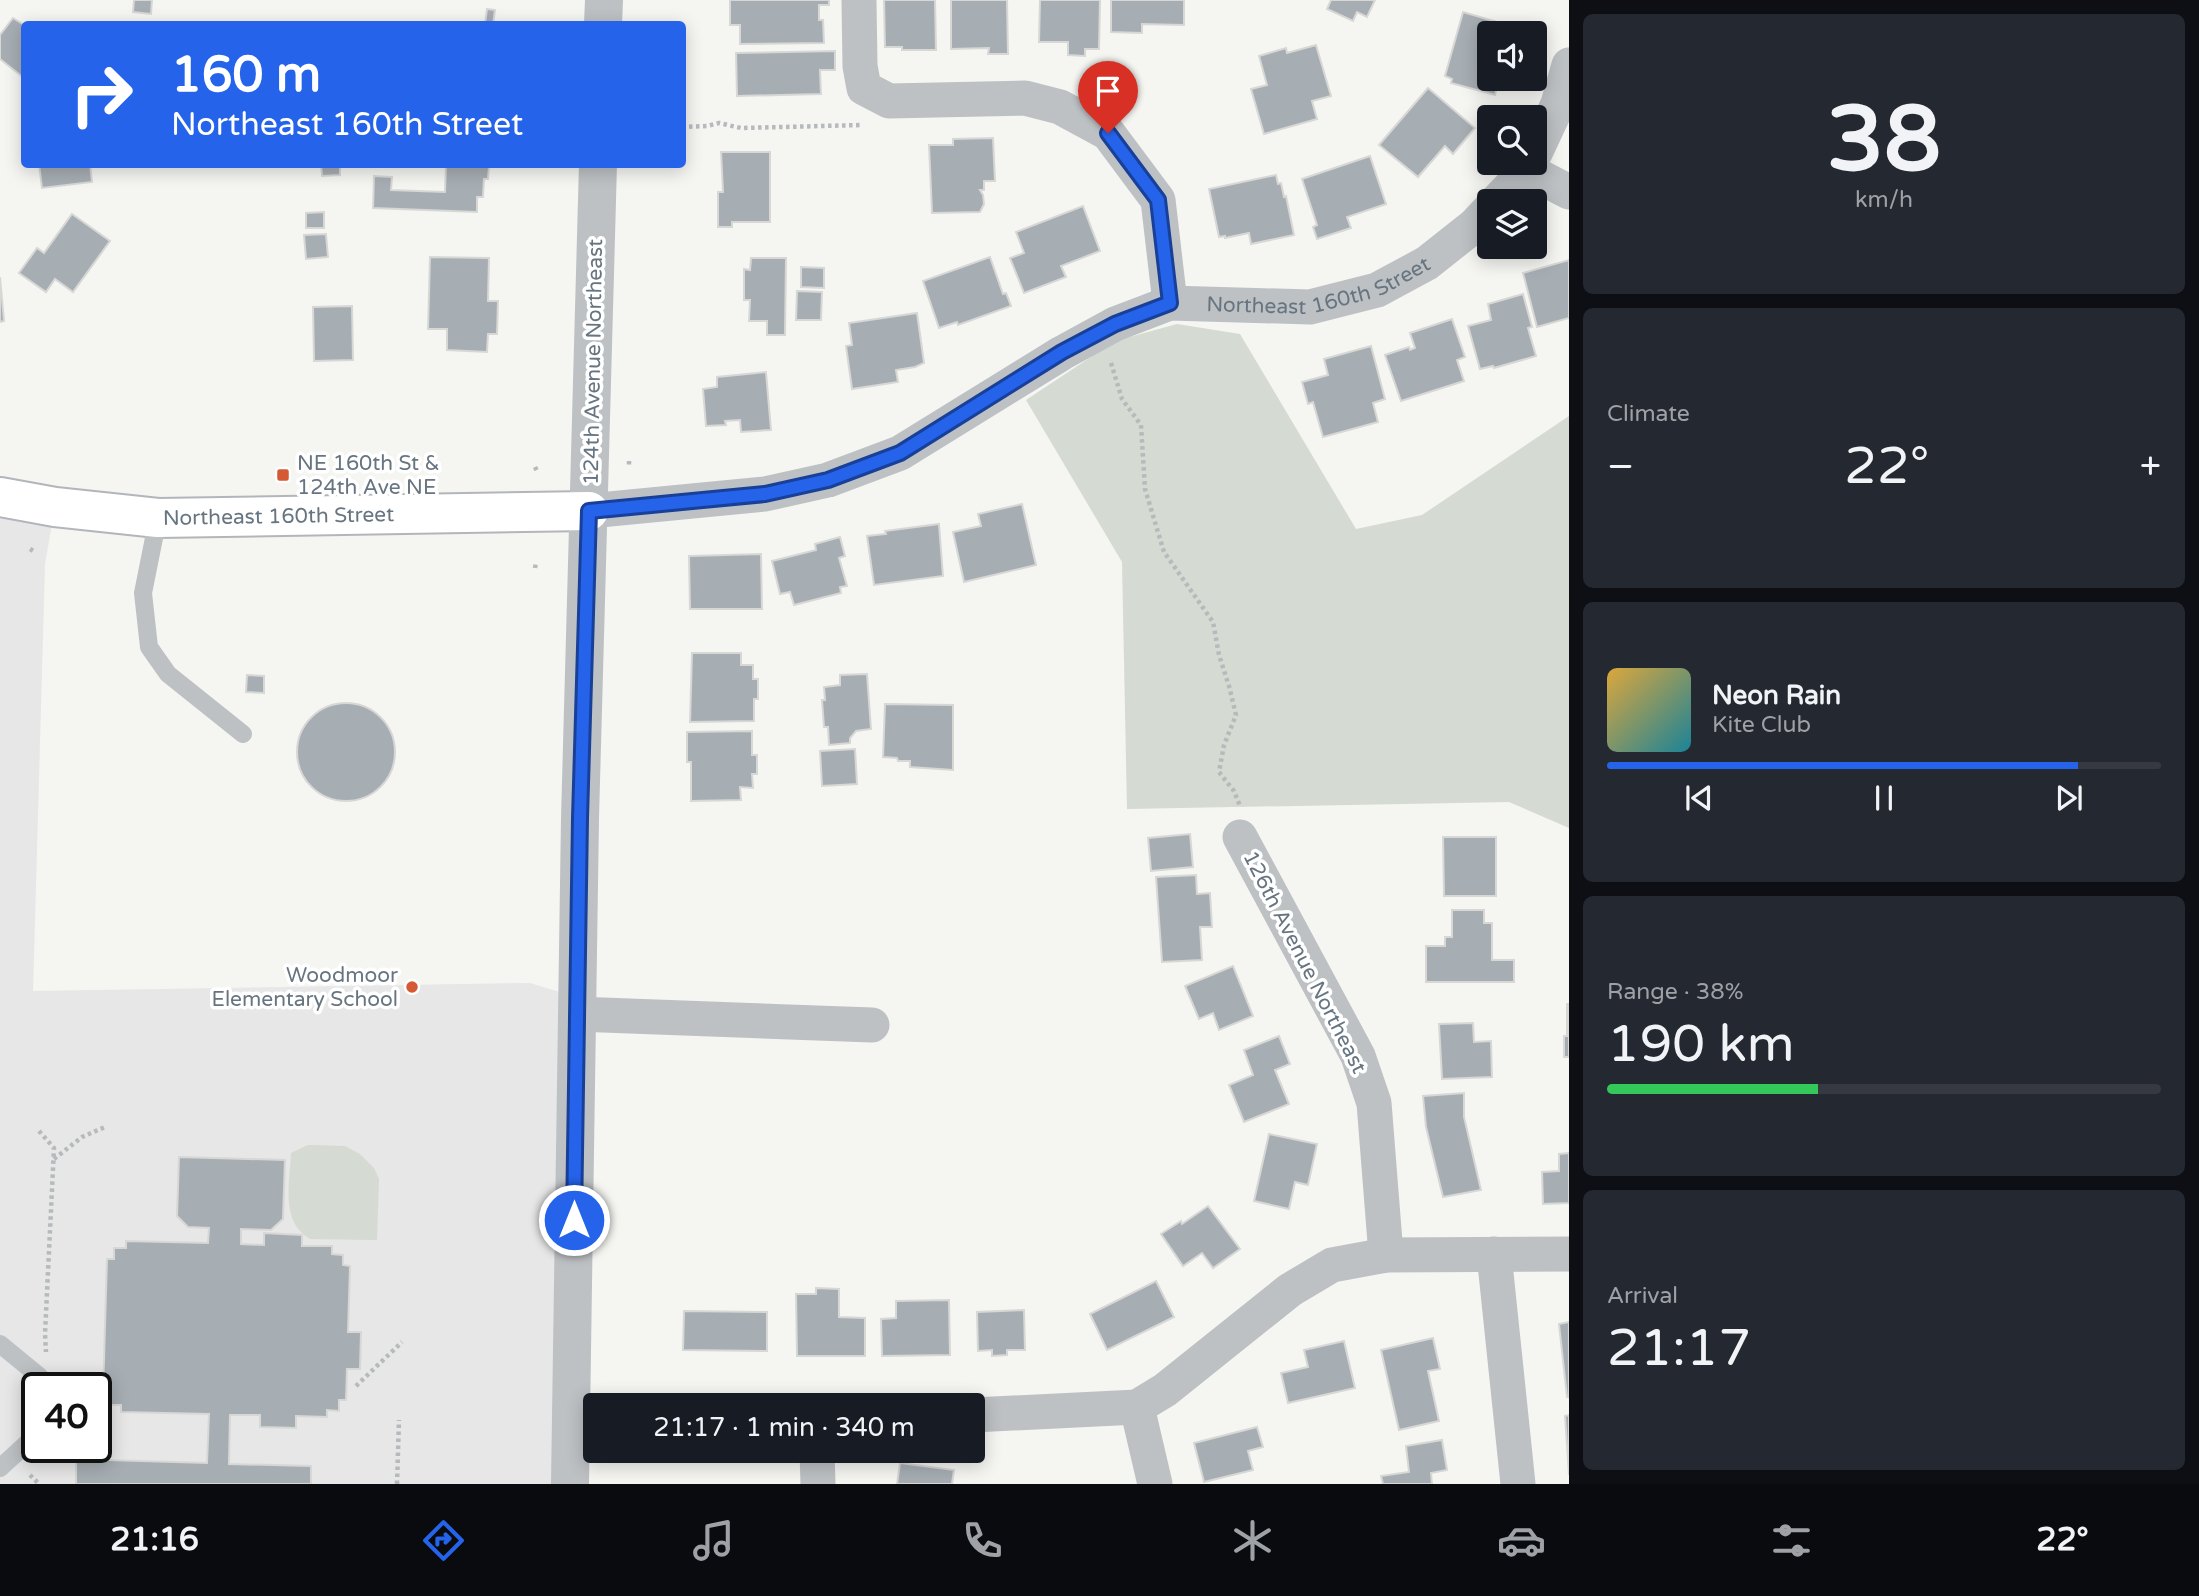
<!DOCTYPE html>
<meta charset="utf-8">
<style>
:root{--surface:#171b24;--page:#242831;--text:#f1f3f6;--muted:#9ea1a6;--line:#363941;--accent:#2563eb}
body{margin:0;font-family:"Varela Round",sans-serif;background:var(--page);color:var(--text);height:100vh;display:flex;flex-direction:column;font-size:26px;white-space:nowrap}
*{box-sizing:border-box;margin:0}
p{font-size:23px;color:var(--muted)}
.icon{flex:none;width:38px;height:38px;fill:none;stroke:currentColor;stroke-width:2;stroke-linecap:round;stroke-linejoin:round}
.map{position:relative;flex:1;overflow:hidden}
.details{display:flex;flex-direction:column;gap:14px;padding:14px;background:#0d0f14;width:630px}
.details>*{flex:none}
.hud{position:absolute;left:21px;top:21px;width:665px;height:147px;border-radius:7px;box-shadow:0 4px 18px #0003;background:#2563eb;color:#fff;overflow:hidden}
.tools{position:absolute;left:1477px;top:21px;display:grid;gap:14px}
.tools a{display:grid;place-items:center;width:70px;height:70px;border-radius:7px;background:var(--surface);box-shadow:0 4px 18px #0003;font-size:35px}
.speed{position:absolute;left:21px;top:1372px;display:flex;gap:14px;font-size:35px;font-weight:700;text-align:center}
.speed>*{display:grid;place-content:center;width:91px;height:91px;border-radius:50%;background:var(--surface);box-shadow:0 4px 18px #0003;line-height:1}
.speed .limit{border:4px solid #111;border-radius:10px;background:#fff;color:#111}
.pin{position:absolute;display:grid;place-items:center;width:60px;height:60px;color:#fff;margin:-72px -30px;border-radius:50% 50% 50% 0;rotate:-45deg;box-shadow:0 0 7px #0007}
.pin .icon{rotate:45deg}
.me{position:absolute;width:77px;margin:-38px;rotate:0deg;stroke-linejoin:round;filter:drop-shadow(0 0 5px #0008)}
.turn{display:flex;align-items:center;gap:24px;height:147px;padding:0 35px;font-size:32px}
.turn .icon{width:91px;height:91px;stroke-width:2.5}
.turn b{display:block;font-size:49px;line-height:60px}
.big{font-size:52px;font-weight:600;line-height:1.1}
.details .tile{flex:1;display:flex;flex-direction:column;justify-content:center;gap:10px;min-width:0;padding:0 24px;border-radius:10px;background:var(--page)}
.details .dial{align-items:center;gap:0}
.dial b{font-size:91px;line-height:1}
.song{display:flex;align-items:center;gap:21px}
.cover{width:84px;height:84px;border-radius:10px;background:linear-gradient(135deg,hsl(40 70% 55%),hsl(190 70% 35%))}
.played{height:7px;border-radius:4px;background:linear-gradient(90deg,var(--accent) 85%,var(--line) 85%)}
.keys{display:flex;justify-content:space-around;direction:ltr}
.heat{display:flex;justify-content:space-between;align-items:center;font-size:38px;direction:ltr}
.charge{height:10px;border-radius:5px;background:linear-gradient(90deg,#34c759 38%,var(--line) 0)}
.trip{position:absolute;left:583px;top:1393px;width:402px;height:70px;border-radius:7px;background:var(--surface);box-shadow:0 4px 18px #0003;font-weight:600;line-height:70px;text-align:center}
.menu{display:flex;height:112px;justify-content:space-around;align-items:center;background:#090b0e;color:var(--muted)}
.menu .icon{width:49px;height:49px}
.menu .active{color:var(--accent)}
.menu b{font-size:32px;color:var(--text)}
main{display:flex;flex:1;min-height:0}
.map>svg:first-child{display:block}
</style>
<main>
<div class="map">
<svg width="1569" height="1484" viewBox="0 0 1569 1484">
<rect width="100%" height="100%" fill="#f5f5f2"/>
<!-- built -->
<path fill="#e6e7e6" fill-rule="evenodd" d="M 0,497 L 55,507 L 45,564 L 33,991 L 530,983 L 576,997 L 570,1484 L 0,1484 ZM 37,1388 L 96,1388 L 96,1447 L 37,1447 Z"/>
<!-- green -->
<g fill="#d5dad2">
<polygon points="1177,324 1240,334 1356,529 1422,515 1569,416 1569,828 1509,802 1127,809 1122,562 1026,400 1115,341"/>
<path d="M 308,1145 L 345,1146 L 360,1154 L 374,1168 L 379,1179 L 377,1240 L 310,1239 C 280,1222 290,1182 291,1153 Z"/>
</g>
<!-- building -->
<g fill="#a7aeb3" stroke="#d7d7d5" stroke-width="2">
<polygon points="134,0 152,0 151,14 133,12"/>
<polygon points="730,0 829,0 829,5 819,5 819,20 823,20 824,43 740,44 740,25 730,25"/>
<polygon points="884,0 935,0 936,50 902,50 902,47 885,47"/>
<polygon points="951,0 1007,0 1008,54 988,54 989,48 951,49"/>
<polygon points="1040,0 1100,0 1099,49 1085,49 1085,56 1068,55 1068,42 1039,42"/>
<polygon points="1111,0 1184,0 1184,25 1142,24 1142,33 1111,32"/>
<polygon points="1331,0 1375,0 1367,17 1357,12 1353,21 1327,9"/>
<polygon points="487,9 495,10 493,24 485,24"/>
<polygon points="1463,12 1511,26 1511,33 1489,33 1489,79 1499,79 1495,95 1451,83 1452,79 1445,76"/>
<polygon points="13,18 24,25 24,78 0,59 0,35"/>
<polygon points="1316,45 1331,96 1312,101 1317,119 1264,134 1251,89 1267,85 1259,56 1286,48 1287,53"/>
<polygon points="835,51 835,70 820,70 821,94 737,96 736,53"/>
<polygon points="1428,88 1475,128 1453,154 1445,146 1418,177 1379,145"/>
<polygon points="993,138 995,181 984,181 984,190 980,190 983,195 984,204 980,212 932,213 929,145 953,145 953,139"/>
<polygon points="721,152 770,152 770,222 732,222 732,227 718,227 718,192 723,192"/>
<polygon points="1370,156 1386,204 1347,217 1351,228 1317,239 1313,227 1317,225 1302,179"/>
<polygon points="39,164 90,164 92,182 42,188"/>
<polygon points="321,164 340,164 340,175 322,176"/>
<polygon points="446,164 484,164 489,166 488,179 484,179 483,197 477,197 477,212 373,208 374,176 392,177 391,190 445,192"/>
<polygon points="1276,175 1278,184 1281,183 1284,197 1286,196 1294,235 1251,244 1249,233 1225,238 1225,236 1219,237 1209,189"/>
<polygon points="1083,206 1100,251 1061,266 1066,277 1024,293 1010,258 1024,253 1016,232"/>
<polygon points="324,212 324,228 306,228 306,213"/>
<polygon points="72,214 110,241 73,292 55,279 46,292 19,273 37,248 44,253"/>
<polygon points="326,234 328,257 306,259 304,235"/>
<polygon points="430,257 489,258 488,301 498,301 497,334 488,334 487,352 447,350 447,329 428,329"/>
<polygon points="990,257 1003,294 1006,293 1011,306 958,325 957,322 939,328 923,281"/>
<polygon points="751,258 786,258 785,335 767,335 767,321 749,321 750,300 744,300 744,269 750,270"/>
<polygon points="1569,260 1569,318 1537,327 1523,273"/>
<polygon points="801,267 824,268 824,288 801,287"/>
<polygon points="0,277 4,321 0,322"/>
<polygon points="797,291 822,292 821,320 796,320"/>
<polygon points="1523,294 1532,327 1528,328 1536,356 1494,368 1493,366 1480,369 1468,326 1491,320 1488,304"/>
<polygon points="352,306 353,360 314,361 313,307"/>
<polygon points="917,313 924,363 915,367 896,370 898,382 852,389 846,346 852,345 849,323"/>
<polygon points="1452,319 1465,357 1457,360 1464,381 1401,401 1385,355 1409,347 1410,350 1415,348 1410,333"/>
<polygon points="1371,346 1385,399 1373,403 1378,422 1323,437 1313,402 1308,404 1302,382 1328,375 1324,359"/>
<polygon points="766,372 771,430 741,432 740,420 725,421 726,425 706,426 703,389 717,387 717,377"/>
<polygon points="1022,504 1036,565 964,582 953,532 981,526 978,514"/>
<polygon points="939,524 943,576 874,585 867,536 886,534 885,531"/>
<polygon points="840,537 845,556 839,558 847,586 840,587 841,593 794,605 790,592 780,594 772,561 816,550 815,544"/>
<polygon points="761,554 762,609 690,609 689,556"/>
<polygon points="692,653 741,653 741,665 753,665 753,679 758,679 758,699 754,699 754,721 690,722"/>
<polygon points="867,674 871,729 856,731 850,738 850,743 829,745 828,727 824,727 822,700 825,700 824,687 840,685 840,675"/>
<polygon points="247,675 264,676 264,693 246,692"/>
<circle cx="346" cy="752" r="49"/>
<polygon points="885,704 953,705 953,770 910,767 910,761 898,761 897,758 883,757"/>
<polygon points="752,731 752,755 757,755 757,774 752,774 753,788 740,787 741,800 691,801 691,762 687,762 687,732"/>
<polygon points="855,749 857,784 822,786 820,751"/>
<polygon points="1190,834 1193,867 1151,871 1148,838"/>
<polygon points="1443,837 1496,837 1496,896 1444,896"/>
<polygon points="1196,875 1197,894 1210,893 1212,927 1200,927 1202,960 1162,962 1156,877"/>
<polygon points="1452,910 1484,910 1484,923 1492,923 1492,960 1514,960 1514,982 1426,982 1426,946 1445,946 1445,937 1452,937"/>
<polygon points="1233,966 1253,1016 1219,1030 1213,1013 1199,1019 1185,986"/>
<polygon points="1567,1004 1569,1004 1569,1057 1564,1057 1564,1036 1567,1036"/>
<polygon points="1473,1023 1474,1042 1491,1041 1492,1077 1442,1079 1439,1024"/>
<polygon points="1279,1036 1290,1064 1275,1070 1289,1104 1244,1122 1229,1085 1253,1075 1244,1050"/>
<polygon points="1464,1093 1464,1117 1481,1190 1443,1197 1426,1127 1423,1096"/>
<polygon points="1269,1134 1317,1144 1308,1185 1295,1182 1289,1209 1254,1201"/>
<polygon points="1569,1153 1569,1203 1543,1204 1542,1172 1559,1171 1559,1154"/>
<polygon points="179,1157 285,1160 283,1219 271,1230 241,1229 241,1244 264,1245 264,1233 302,1235 302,1246 332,1246 332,1254 343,1255 343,1265 350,1266 348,1332 361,1332 360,1369 347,1369 346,1400 339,1400 339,1411 327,1410 327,1417 296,1416 296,1428 260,1427 260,1415 230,1415 229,1464 311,1466 311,1484 76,1484 76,1459 207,1463 209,1414 121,1412 121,1405 110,1405 110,1393 103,1393 107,1259 114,1259 114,1248 126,1248 126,1241 208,1243 209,1228 188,1227 177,1216"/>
<polygon points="1208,1206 1240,1249 1213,1268 1202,1253 1183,1266 1161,1234 1181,1221 1182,1224"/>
<polygon points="1156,1281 1174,1317 1107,1350 1090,1314"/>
<polygon points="816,1288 839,1289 839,1317 865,1318 865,1356 797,1356 796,1294 816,1294"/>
<polygon points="949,1300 950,1355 882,1356 881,1319 896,1318 896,1301"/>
<polygon points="1024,1310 1025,1350 1007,1350 1007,1355 992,1356 992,1350 978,1351 977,1312"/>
<polygon points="684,1311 767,1312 767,1351 683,1350"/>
<polygon points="1569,1322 1569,1397 1567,1397 1559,1324"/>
<polygon points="1433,1338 1440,1369 1428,1371 1439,1421 1399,1430 1381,1350"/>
<polygon points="1344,1341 1355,1388 1288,1403 1281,1373 1308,1367 1304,1350"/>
<polygon points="1569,1415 1569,1475 1565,1416"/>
<polygon points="1257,1427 1263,1447 1248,1451 1253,1470 1204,1482 1194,1443"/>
<polygon points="1442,1440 1447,1470 1431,1473 1432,1484 1383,1484 1381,1476 1409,1472 1406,1446"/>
<polygon points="900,1463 954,1470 952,1484 897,1484"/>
</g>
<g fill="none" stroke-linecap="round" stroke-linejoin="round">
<!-- secondary casing -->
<g stroke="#b2b6ba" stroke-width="42">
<g id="secondary">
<path id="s2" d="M 0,497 L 55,507 L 158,518 L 589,511"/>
</g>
</g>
<!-- path -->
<g stroke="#b7babc" stroke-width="4.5" stroke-dasharray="3.5 3.5" stroke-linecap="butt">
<polyline points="682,127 707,126 719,123 741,128 863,125"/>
<polyline points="1111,363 1122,399 1141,425 1145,489 1164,552 1213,622 1219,655 1229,686 1236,715 1224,745 1219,772 1234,791 1240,806"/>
<polyline points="629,461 629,466"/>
<polyline points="535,467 538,473"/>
<polyline points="30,549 35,552"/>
<polyline points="535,568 536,562"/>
<polyline points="39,1131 54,1148 45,1334 46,1352"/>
<polyline points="54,1159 82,1137 105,1127"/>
<polyline points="356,1386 402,1342"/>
<polyline points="52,1456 62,1447"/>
<polyline points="30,1475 39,1484"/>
<polyline points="397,1484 399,1420"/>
</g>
<!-- service -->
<g stroke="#bdc1c4" stroke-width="18">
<polyline points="158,518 143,593 149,647 168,674 243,734"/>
<polyline points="0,1344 39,1376 48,1388"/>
<polyline points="0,1468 37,1434"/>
</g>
<!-- minor -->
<g stroke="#bdc1c4" stroke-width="35">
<polyline points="859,0 860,66 864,88 889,101 1025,98 1060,107 1108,133 1158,200 1170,303"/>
<polyline points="1535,153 1558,104 1569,65"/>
<polyline points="1527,170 1569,192"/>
<polyline points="1497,201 1527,170 1530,163"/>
<path id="s1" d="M 589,511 L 765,494 L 828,480 L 900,453 L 1062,353 L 1115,324 L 1170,303 L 1310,307 L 1377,290 L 1427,263 L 1475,225 L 1489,210"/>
<polyline points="1240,837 1358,1056 1374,1103 1386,1255"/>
<polyline points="576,1014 872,1025"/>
<polyline points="1494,1254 1518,1484"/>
<polyline points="1137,1407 1155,1484"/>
<polyline points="973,1415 1137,1407 1165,1390 1290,1290 1332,1265 1386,1255 1569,1254"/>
<polyline points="817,1451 818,1484"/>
</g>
<!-- tertiary -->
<g stroke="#bdc1c4" stroke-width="38">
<polyline points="603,24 604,0"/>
<polyline points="570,1484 580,818 598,164"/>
</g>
<!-- secondary -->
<use href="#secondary" stroke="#fff" stroke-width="38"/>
</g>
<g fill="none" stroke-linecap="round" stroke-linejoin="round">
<!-- route casing -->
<g stroke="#184099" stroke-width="18">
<polyline id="route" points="574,1220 580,818 589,511 765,494 828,480 900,453 1062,352 1115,324 1170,303 1158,200 1108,133"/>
</g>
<!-- route -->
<use href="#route" stroke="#2563eb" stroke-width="12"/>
</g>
<!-- markers -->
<g fill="#d55a33" stroke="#fff" stroke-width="2.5">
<rect x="276" y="468" width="14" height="14" rx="3.5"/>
<circle cx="412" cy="987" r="7"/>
</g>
<g text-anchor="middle" stroke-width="7" stroke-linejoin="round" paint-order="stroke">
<!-- street labels -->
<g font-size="21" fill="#677581" stroke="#fff">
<text dy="7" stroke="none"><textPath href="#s1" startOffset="780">Northeast 160th Street</textPath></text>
<text transform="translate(593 362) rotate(-89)" y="7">124th Avenue Northeast</text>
<text dy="7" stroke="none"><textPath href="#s2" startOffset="280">Northeast 160th Street</textPath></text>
<text transform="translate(1305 962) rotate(63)" y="7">126th Avenue Northeast</text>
</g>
<!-- poi labels -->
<g font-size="21" fill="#677581" stroke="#fff" text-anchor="start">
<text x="297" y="470">NE 160th St &amp;<tspan x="297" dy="24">124th Ave NE</tspan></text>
<text x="398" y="982" text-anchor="end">Woodmoor<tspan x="398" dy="24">Elementary School</tspan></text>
</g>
</g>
</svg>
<div class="tools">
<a><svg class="icon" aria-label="sound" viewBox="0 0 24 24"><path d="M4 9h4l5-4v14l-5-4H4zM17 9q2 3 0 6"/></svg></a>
<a><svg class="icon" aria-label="search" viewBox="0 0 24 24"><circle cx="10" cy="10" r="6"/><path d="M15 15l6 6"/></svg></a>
<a><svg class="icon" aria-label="layers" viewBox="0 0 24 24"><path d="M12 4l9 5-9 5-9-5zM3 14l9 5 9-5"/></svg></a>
</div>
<div class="speed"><div class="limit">40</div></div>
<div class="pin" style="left:1108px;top:133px;background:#d93025"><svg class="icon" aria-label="arrive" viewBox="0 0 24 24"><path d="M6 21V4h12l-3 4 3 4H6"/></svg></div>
<svg class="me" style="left:574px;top:1220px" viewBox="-20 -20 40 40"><circle r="17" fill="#2563eb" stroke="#fff" stroke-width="3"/><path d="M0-11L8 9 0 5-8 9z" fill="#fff"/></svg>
<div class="trip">21:17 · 1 min · 340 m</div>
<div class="hud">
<div class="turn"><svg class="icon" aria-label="right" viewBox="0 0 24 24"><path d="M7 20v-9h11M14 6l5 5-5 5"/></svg><div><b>160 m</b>Northeast 160th Street</div></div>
</div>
</div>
<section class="details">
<div class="tile dial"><b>38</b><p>km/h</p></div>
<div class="tile"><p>Climate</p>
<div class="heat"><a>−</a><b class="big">22°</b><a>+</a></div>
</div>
<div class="tile">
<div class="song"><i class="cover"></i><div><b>Neon Rain</b><p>Kite Club</p></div></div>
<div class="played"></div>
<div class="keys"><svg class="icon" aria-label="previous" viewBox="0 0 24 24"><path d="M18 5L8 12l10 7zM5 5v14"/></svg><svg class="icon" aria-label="pause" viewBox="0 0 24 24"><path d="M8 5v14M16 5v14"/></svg><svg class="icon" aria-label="next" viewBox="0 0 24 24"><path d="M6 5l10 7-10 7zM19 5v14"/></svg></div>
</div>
<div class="tile"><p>Range · 38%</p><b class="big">190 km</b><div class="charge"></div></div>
<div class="tile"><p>Arrival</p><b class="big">21:17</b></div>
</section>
</main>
<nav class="menu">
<b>21:16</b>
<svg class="icon active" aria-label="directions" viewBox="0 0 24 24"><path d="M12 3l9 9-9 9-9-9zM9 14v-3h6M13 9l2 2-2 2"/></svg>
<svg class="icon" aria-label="music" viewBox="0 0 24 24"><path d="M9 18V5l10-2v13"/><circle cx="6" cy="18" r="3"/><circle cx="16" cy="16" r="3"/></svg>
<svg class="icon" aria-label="phone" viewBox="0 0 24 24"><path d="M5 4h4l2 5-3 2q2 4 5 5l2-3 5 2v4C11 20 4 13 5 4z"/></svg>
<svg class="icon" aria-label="climate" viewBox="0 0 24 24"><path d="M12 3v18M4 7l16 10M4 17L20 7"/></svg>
<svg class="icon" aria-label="car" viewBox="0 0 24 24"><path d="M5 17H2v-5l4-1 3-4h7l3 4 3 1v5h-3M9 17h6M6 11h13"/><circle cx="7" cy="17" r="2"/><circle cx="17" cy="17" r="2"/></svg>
<svg class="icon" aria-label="filters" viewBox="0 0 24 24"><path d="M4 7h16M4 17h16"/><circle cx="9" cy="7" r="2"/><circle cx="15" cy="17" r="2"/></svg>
<b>22°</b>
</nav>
